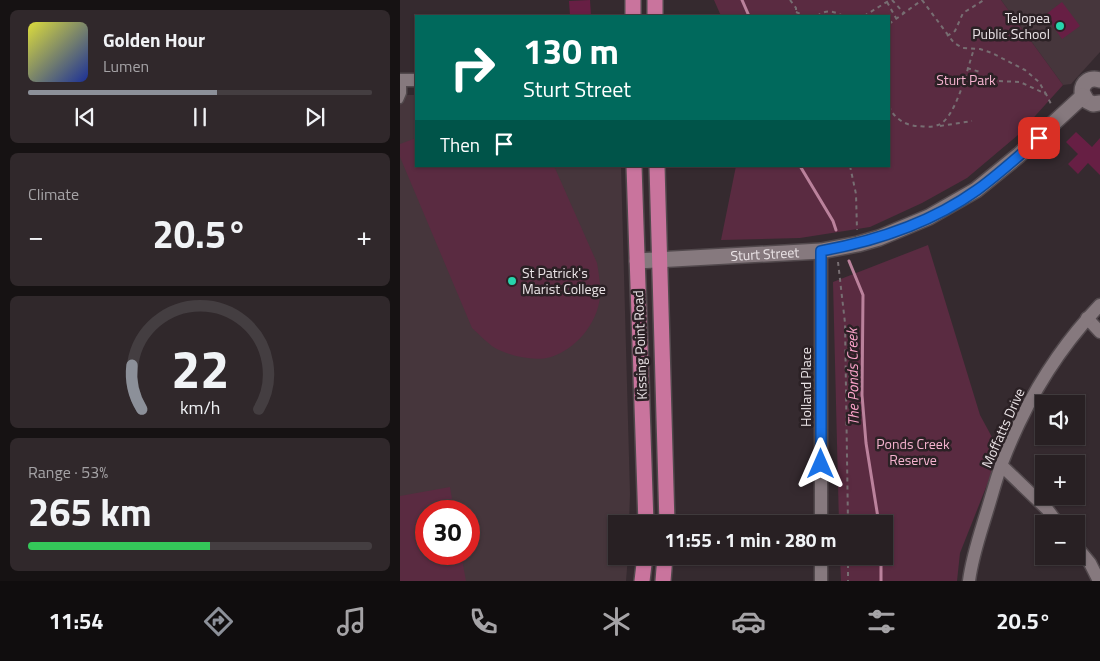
<!DOCTYPE html>
<meta charset="utf-8">
<style>
:root{--surface:#282023;--page:#30282b;--text:#f1f3f6;--muted:#a5a3a6;--line:#443e41;--accent:#8c9099}
body{margin:0;font-family:"Titillium Web",sans-serif;background:var(--page);color:var(--text);height:100vh;display:flex;flex-direction:column;font-size:19px;white-space:nowrap}
*{box-sizing:border-box;margin:0}
p{font-size:16px;color:var(--muted)}
.icon{flex:none;width:28px;height:28px;fill:none;stroke:currentColor;stroke-width:2;stroke-linecap:round;stroke-linejoin:round}
.map{position:relative;flex:1;overflow:hidden}
.sheet{display:flex;flex-direction:column;gap:10px;padding:10px;background:#161213;width:400px}
.sheet>*{flex:none}
.hud{position:absolute;left:15px;top:15px;width:475px;height:152px;border-radius:0px;box-shadow:0 1px 4px #0004,0 0 0 1px var(--line);background:#00695c;color:#fff;overflow:hidden}
.tools{position:absolute;left:635px;top:395px;display:grid;gap:10px}
.tools a{display:grid;place-items:center;width:50px;height:50px;border-radius:0px;background:var(--surface);box-shadow:0 1px 4px #0004,0 0 0 1px var(--line);font-size:25px}
.speed{position:absolute;left:15px;top:500px;display:flex;gap:10px;font-size:25px;font-weight:700;text-align:center}
.speed>*{display:grid;place-content:center;width:65px;height:65px;border-radius:50%;background:var(--surface);box-shadow:0 1px 4px #0004,0 0 0 1px var(--line);line-height:1}
.speed .limit{border:8px solid #d22;background:#fff;color:#111}
.pin{position:absolute;display:grid;place-items:center;width:42px;height:42px;color:#fff;margin:-21px;border-radius:10px;box-shadow:0 2px 8px #0006}
.me{position:absolute;width:55px;margin:-28px;rotate:0deg;stroke-linejoin:round;filter:drop-shadow(0 0 4px #0008)}
.turn{display:flex;align-items:center;gap:18px;height:105px;padding:0 25px;font-size:22px}
.turn .icon{width:65px;height:65px;stroke-width:2.5}
.turn b{display:block;font-size:35px;line-height:42px}
.then{display:flex;align-items:center;height:48px;padding:0 25px;background:#0003;gap:10px;font-size:19px}
.big{font-size:38px;font-weight:700;line-height:1.1}
.sheet .widget{flex:1;display:flex;flex-direction:column;justify-content:center;gap:8px;min-width:0;padding:0 18px;border-radius:8px;background:var(--page)}
.sheet .dial{align-items:center;gap:0}
.dial svg{height:130px;overflow:visible;fill:none;stroke:var(--line);stroke-width:7;stroke-linecap:round;text-anchor:middle}
.dial text{fill:var(--text);stroke:none}
.song{display:flex;align-items:center;gap:15px}
.cover{width:60px;height:60px;border-radius:8px;background:linear-gradient(135deg,hsl(60 70% 55%),hsl(230 70% 35%))}
.played{height:5px;border-radius:2px;background:linear-gradient(90deg,var(--accent) 55%,var(--line) 55%)}
.keys{display:flex;justify-content:space-around;direction:ltr}
.heat{display:flex;justify-content:space-between;align-items:center;font-size:28px;direction:ltr}
.charge{height:8px;border-radius:4px;background:linear-gradient(90deg,#34c759 53%,var(--line) 0)}
.trip{position:absolute;left:208px;top:515px;width:285px;height:50px;border-radius:0px;background:var(--surface);box-shadow:0 1px 4px #0004,0 0 0 1px var(--line);font-weight:700;line-height:50px;text-align:center}
.menu{display:flex;height:80px;justify-content:space-around;align-items:center;background:#100d0e;color:var(--muted)}
.menu .icon{width:35px;height:35px}
.menu .on{color:var(--accent)}
.menu b{font-size:22px;color:var(--text)}
main{display:flex;flex:1;min-height:0}
.map>svg:first-child{display:block}
</style>
<main>
<section class="sheet">
<div class="widget">
<div class="song"><i class="cover"></i><div><b>Golden Hour</b><p>Lumen</p></div></div>
<div class="played"></div>
<div class="keys"><svg class="icon" aria-label="previous" viewBox="0 0 24 24"><path d="M18 5L8 12l10 7zM5 5v14"/></svg><svg class="icon" aria-label="pause" viewBox="0 0 24 24"><path d="M8 5v14M16 5v14"/></svg><svg class="icon" aria-label="next" viewBox="0 0 24 24"><path d="M6 5l10 7-10 7zM19 5v14"/></svg></div>
</div>
<div class="widget"><p>Climate</p>
<div class="heat"><a>−</a><b class="big">20.5°</b><a>+</a></div>
</div>
<div class="widget dial"><svg viewBox="0 0 100 80">
<path d="M14 69A42 42 0 1 1 86 69"/>
<path d="M14 69A42 42 0 0 1 8 42" stroke="#8c9099"/>
<text x="50" y="56" font-size="32" font-weight="700">22</text>
<text x="50" y="72" font-size="11">km/h</text>
</svg></div>
<div class="widget"><p>Range · 53%</p><b class="big">265 km</b><div class="charge"></div></div>
</section>
<div class="map">
<svg width="700" height="581" viewBox="0 0 700 581">
<rect width="100%" height="100%" fill="#352a2f"/>
<!-- built -->
<g fill="#46363c" fill-rule="evenodd">
<polygon points="601,0 700,0 700,52 671,84 663,85"/>
<path d="M 0,95 L 16,95 L 16,166 L 221,166 L 230,494 L 229,524 L 216,524 L 216,556 L 228,556 L 226,581 L 0,581 ZM 26,511 L 69,511 L 69,554 L 26,554 Z"/>
</g>
<!-- green -->
<g fill="#5a2b41">
<polygon points="314,0 601,0 663,85 618,135 567,178 522,203 470,227 400,238 321,240 336,166 489,166 489,16 321,16"/>
<path d="M 16,138 L 16,166 L 154,166 L 197,263 C 199,275 201,286 200,297 C 197,324 176,349 151,357 C 134,362 110,356 95,348 C 87,343 79,334 72,328 L 0,157 L 0,144 Z"/>
<polygon points="528,245 580,415 600,452 560,553 557,581 441,581 440,556 484,556 484,524 439,524 433,282"/>
<polygon points="50,487 54,511 26,511 26,554 61,554 66,581 0,581 0,496"/>
</g>
<g fill="none" stroke-linecap="round" stroke-linejoin="round">
<!-- stream -->
<g stroke="#bb829c" stroke-width="3">
<polyline points="342,0 349,16"/>
<polyline points="400,166 433,221 436,230"/>
<polyline points="449,261 463,295 462,395 466,443 479,524"/>
<polyline points="481,581 481,556"/>
</g>
</g>
<!-- building -->
<g fill="#671f44">
<polygon points="190,0 191,16 170,16 169,1"/>
<polygon points="662,2 680,26 662,39 645,15"/>
<polygon points="676,132 692,147 700,138 700,175 688,163 678,174 668,164 678,154 666,142"/>
</g>
<g fill="none" stroke-linecap="round" stroke-linejoin="round">
<!-- lane casing -->
<g stroke="#52494d" stroke-width="9">
<polyline id="lane" points="0,100 3,93 3,80"/>
</g>
<!-- street casing -->
<g stroke="#52494d" stroke-width="15">
<g id="street">
<polyline points="0,80 16,80"/>
<polyline points="421,251 421,524"/>
<polyline points="687,318 700,332"/>
<polyline points="601,465 647,509 658,524"/>
<polyline points="676,546 690,563 699,581"/>
<polyline points="421,556 421,581"/>
<path d="M 569,581 C 572,557 580,534 587,511 C 592,495 596,479 602,463 C 624,405 657,350 700,305"/>
</g>
</g>
<!-- secondary casing -->
<g stroke="#52494d" stroke-width="18">
<g id="secondary">
<path d="M 700,80 C 690,77 682,82 682,92 L 687,101 L 693,104 L 700,103"/>
<path id="s1" d="M 237,261 L 421,251 L 458,244 L 479,238 L 529,217 L 576,190 L 619,155 L 683,96"/>
</g>
</g>
<!-- primary casing -->
<g stroke="#52494d" stroke-width="18">
<g id="primary">
<polyline points="233,0 233,16"/>
<polyline points="255,16 255,0"/>
<polyline points="234,166 246,524"/>
<polyline points="257,166 267,524"/>
<polyline points="242,581 245,556"/>
<polyline points="263,581 265,556"/>
</g>
</g>
<!-- path -->
<g stroke="#776e72" stroke-width="2" stroke-dasharray="4 4" stroke-linecap="butt">
<polyline points="390,0 396,8 396,16"/>
<polyline points="492,0 504,13"/>
<polyline points="522,0 554,43 563,48 580,49 592,53 625,70 639,82 646,94"/>
<polyline points="487,2 496,18"/>
<polyline points="396,12 405,16"/>
<path d="M 417,16 C 426,9 434,11 443,16"/>
<polyline points="464,16 490,0"/>
<polyline points="489,24 522,0"/>
<polyline points="547,36 555,31 563,13 584,0"/>
<polyline points="567,68 580,72"/>
<polyline points="599,81 620,82 646,94 652,106"/>
<path d="M 489,106 C 493,117 503,124 515,126 C 522,126 531,128 538,125 C 556,119 568,66 574,49"/>
<polyline points="540,126 572,121"/>
<polyline points="450,166 456,194 457,230"/>
<polyline points="438,262 445,323 448,524"/>
<polyline points="448,556 448,581"/>
</g>
<!-- lane -->
<use href="#lane" stroke="#86797e" stroke-width="6"/>
<!-- street -->
<use href="#street" stroke="#86797e" stroke-width="12"/>
<!-- secondary -->
<use href="#secondary" stroke="#86797e" stroke-width="15"/>
<!-- primary -->
<use href="#primary" stroke="#c9749d" stroke-width="15"/>
</g>
<g fill="none" stroke-linecap="round" stroke-linejoin="round">
<!-- route casing -->
<g stroke="#114b97" stroke-width="12">
<path id="route" d="M 421,464 L 421,251 C 476,241 531,223 577,190 C 599,174 619,156 639,138"/>
</g>
<!-- route -->
<use href="#route" stroke="#1a73e8" stroke-width="9"/>
</g>
<!-- markers -->
<g fill="#27d5ad" stroke="#2b2125" stroke-width="2">
<circle cx="660" cy="26" r="5"/>
<circle cx="112" cy="281" r="5"/>
</g>
<g text-anchor="middle" stroke-width="5" stroke-linejoin="round" paint-order="stroke">
<!-- poi labels -->
<g font-size="14" fill="#ebe4e7" stroke="#2b2125" text-anchor="end">
<text x="650" y="23">Telopea<tspan x="650" dy="16">Public School</tspan></text>
<text x="122" y="278" text-anchor="start">St Patrick's<tspan x="122" dy="16">Marist College</tspan></text>
</g>
<!-- park labels -->
<g font-size="14" fill="#f5b3cf" stroke="#2b2125">
<text x="566" y="85">Sturt Park</text>
<text x="513" y="449">Ponds Creek<tspan x="513" dy="16">Reserve</tspan></text>
</g>
<!-- street labels -->
<g font-size="14" fill="#ebe4e7" stroke="#2b2125">
<text dy="5" stroke="none"><textPath href="#s1" startOffset="128">Sturt Street</textPath></text>
<text transform="translate(240 345) rotate(-92)" y="5">Kissing Point Road</text>
<text transform="translate(406 387) rotate(-90)" y="5">Holland Place</text>
<text transform="translate(603 428) rotate(-66)" y="5">Moffatts Drive</text>
</g>
<!-- water labels -->
<g font-size="15" font-style="italic" fill="#fca4ca" stroke="#2b2125">
<text transform="translate(453 377) rotate(-91)" y="5">The Ponds Creek</text>
</g>
</g>
</svg>
<div class="tools">
<a><svg class="icon" aria-label="sound" viewBox="0 0 24 24"><path d="M4 9h4l5-4v14l-5-4H4zM17 9q2 3 0 6"/></svg></a>
<a>+</a>
<a>−</a>
</div>
<div class="speed"><div class="limit">30</div></div>
<div class="pin" style="left:639px;top:138px;background:#d93025"><svg class="icon" aria-label="arrive" viewBox="0 0 24 24"><path d="M6 21V4h12l-3 4 3 4H6"/></svg></div>
<svg class="me" style="left:421px;top:464px" viewBox="-20 -20 40 40"><path d="M0-17L14 15 0 8-14 15z" fill="#1a73e8" stroke="#fff" stroke-width="4"/></svg>
<div class="trip">11:55 · 1 min · 280 m</div>
<div class="hud">
<div class="turn"><svg class="icon" aria-label="right" viewBox="0 0 24 24"><path d="M7 20v-9h11M14 6l5 5-5 5"/></svg><div><b>130 m</b>Sturt Street</div></div>
<div class="then">Then<svg class="icon" aria-label="arrive" viewBox="0 0 24 24"><path d="M6 21V4h12l-3 4 3 4H6"/></svg></div>
</div>
</div>
</main>
<nav class="menu">
<b>11:54</b>
<svg class="icon on" aria-label="directions" viewBox="0 0 24 24"><path d="M12 3l9 9-9 9-9-9zM9 14v-3h6M13 9l2 2-2 2"/></svg>
<svg class="icon" aria-label="music" viewBox="0 0 24 24"><path d="M9 18V5l10-2v13"/><circle cx="6" cy="18" r="3"/><circle cx="16" cy="16" r="3"/></svg>
<svg class="icon" aria-label="phone" viewBox="0 0 24 24"><path d="M5 4h4l2 5-3 2q2 4 5 5l2-3 5 2v4C11 20 4 13 5 4z"/></svg>
<svg class="icon" aria-label="climate" viewBox="0 0 24 24"><path d="M12 3v18M4 7l16 10M4 17L20 7"/></svg>
<svg class="icon" aria-label="car" viewBox="0 0 24 24"><path d="M5 17H2v-5l4-1 3-4h7l3 4 3 1v5h-3M9 17h6M6 11h13"/><circle cx="7" cy="17" r="2"/><circle cx="17" cy="17" r="2"/></svg>
<svg class="icon" aria-label="filters" viewBox="0 0 24 24"><path d="M4 7h16M4 17h16"/><circle cx="9" cy="7" r="2"/><circle cx="15" cy="17" r="2"/></svg>
<b>20.5°</b>
</nav>
